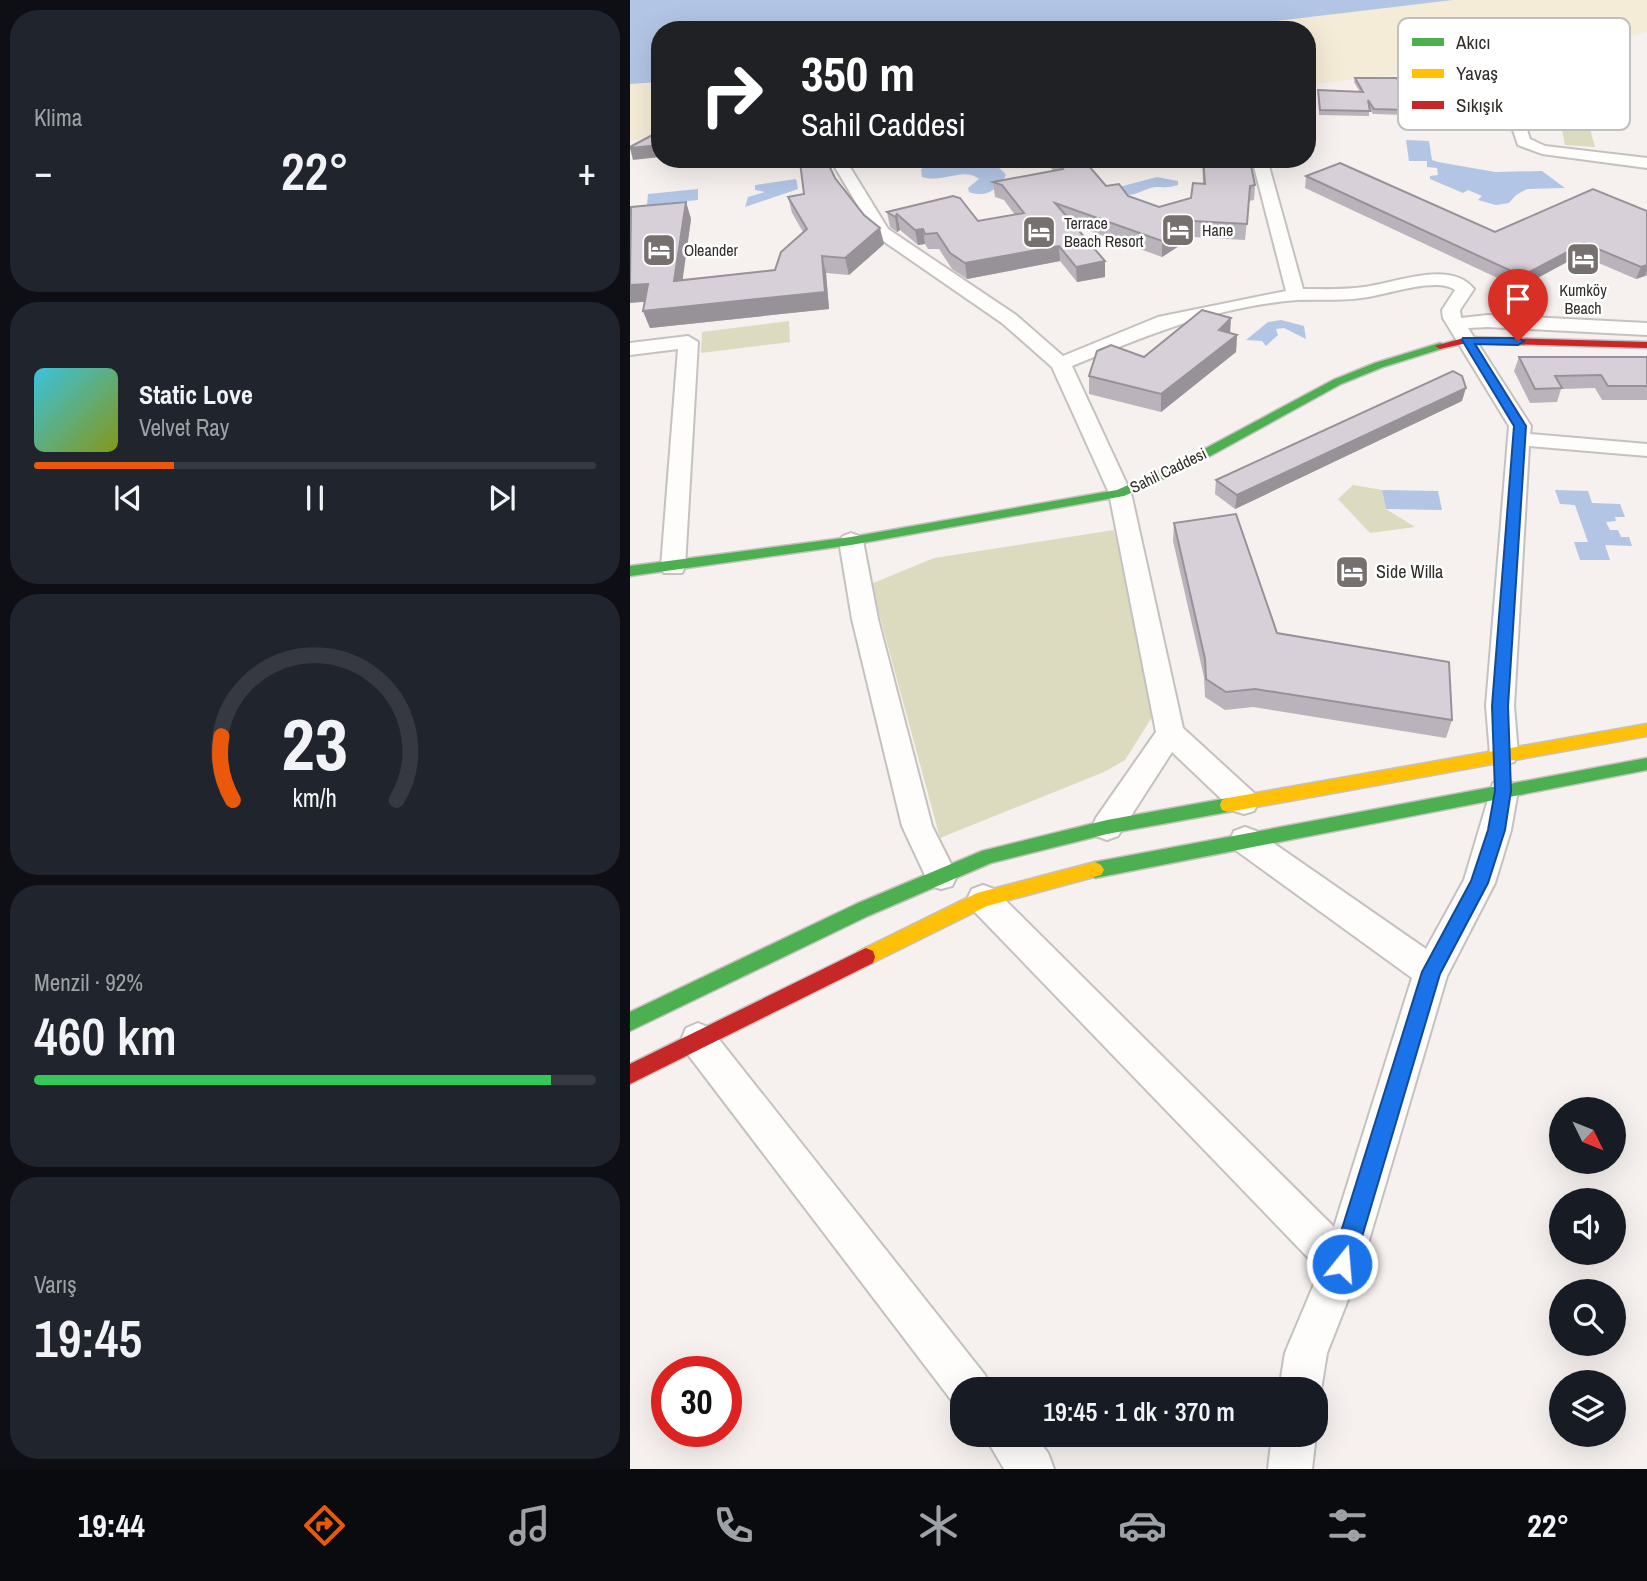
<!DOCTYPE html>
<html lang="tr">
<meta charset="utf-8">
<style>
:root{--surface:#171b24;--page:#20242c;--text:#f1f3f6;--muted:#9ea1a6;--line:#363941;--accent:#ea580c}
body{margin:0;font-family:"Archivo Narrow",sans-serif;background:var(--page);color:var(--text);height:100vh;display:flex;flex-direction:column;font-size:26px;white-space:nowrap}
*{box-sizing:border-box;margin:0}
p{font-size:23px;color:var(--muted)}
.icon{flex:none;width:38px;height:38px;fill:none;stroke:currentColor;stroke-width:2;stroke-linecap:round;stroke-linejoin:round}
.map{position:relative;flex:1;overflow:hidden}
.sheet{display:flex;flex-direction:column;gap:10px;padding:10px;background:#0d0f14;width:630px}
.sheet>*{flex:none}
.guide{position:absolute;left:21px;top:21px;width:665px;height:147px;border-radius:28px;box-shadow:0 7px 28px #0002;background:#202124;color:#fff;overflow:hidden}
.needle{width:46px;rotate:133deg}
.controls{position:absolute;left:919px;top:1097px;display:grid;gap:14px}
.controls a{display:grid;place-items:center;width:77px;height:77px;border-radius:50%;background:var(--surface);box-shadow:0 7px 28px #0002;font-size:35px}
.speed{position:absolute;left:21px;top:1356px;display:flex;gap:14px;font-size:35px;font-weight:700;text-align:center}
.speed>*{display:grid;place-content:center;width:91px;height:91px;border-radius:50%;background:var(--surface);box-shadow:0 7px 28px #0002;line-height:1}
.speed .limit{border:10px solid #d22;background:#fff;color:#111}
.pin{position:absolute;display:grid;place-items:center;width:60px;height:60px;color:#fff;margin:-72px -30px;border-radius:50% 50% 50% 0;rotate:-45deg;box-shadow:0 0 7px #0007}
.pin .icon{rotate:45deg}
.me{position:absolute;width:77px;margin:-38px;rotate:17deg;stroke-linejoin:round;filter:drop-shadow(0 0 5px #0008)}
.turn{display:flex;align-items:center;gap:24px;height:147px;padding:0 35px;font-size:32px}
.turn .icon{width:91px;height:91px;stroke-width:2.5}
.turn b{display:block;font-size:49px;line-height:60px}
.big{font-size:52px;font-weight:600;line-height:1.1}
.sheet .card{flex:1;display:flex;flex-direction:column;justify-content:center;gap:10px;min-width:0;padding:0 24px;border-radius:28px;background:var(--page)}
.sheet .dial{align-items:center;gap:0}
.dial svg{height:182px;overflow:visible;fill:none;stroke:var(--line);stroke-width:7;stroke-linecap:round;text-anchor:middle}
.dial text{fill:var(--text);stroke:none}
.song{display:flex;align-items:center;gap:21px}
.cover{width:84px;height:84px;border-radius:10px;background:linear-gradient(135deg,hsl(190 70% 55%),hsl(70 70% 35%))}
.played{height:7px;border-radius:4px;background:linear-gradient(90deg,var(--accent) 25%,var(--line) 25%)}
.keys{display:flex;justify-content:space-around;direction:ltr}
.heat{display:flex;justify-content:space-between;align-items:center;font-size:38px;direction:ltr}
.charge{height:10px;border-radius:5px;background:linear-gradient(90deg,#34c759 92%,var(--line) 0)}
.trip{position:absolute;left:320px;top:1377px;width:378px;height:70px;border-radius:28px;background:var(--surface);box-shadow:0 7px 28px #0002;font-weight:600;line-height:70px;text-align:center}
.tab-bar{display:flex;height:112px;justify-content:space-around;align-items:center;background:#090b0e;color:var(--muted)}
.tab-bar .icon{width:49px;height:49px}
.tab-bar .selected{color:var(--accent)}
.tab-bar b{font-size:32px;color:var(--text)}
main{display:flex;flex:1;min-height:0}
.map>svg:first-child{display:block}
</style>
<main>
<section class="sheet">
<div class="card"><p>Klima</p>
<div class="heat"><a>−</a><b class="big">22°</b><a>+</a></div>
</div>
<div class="card">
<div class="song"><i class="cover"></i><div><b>Static Love</b><p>Velvet Ray</p></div></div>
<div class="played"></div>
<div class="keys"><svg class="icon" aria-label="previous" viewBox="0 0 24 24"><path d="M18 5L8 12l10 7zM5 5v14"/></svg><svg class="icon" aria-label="pause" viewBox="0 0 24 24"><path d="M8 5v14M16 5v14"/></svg><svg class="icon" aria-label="next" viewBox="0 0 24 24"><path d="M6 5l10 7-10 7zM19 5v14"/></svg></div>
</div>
<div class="card dial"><svg viewBox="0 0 100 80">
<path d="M14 69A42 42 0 1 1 86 69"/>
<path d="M14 69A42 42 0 0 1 9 41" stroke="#ea580c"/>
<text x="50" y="56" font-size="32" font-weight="700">23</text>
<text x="50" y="72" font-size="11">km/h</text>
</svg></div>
<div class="card"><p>Menzil · 92%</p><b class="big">460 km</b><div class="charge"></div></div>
<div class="card"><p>Varış</p><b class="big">19:45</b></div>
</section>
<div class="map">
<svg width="1017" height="1469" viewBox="0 0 1017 1469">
<rect width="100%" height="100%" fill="#f6f0ee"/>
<!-- green -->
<g fill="#dcdbbf">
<polygon points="930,120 958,122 965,147 935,145"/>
<polygon points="159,321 160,342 71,353 72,332"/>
<polygon points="723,485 752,490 756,509 785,527 740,533 708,499"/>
<polygon points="484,530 524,714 495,760 474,772 310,838 241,584 304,558"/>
</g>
<!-- sand -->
<g fill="#f4ecd6">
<polygon points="823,0 1017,0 1017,32 867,63 677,85 677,30 571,30"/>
<polygon points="30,82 30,138 0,140 0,84"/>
</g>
<!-- water -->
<g fill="#b2c5e4">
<polygon points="0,0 823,0 571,30 30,30 30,82 0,84"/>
<polygon points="776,140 799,141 802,160 808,162 865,172 912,171 935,188 897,189 886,195 879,203 866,205 848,200 852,196 838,190 833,193 800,179 800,176 808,175 807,168 797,167 797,161 779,161"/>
<path d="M 316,159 C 339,159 361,156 376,175 C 368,190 356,198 339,192 L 338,188 L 349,179 C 334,166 311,184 292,177 L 291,169 Z"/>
<path d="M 527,177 L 548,181 L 548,185 C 539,188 534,187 525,187 C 515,188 508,195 497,195 L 489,187 Z"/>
<polygon points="166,179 168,189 115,207 118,197 135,192 125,190 125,185"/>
<polygon points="68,189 68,200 17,205 18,194"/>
<polygon points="651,320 674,326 676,339 654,328 646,329 648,335 636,346 632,341 616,340 638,322"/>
<polygon points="752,490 808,491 812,510 756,509"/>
<polygon points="925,490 958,491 962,503 990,504 995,517 985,517 986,521 976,522 980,530 988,530 991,537 999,537 1002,546 975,545 980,560 950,560 944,542 958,542 945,505 930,504"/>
</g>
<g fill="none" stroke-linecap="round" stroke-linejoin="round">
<!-- street casing -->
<g stroke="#c5c1bf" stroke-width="4">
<g id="street">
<polygon points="859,66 869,66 884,91 900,139 915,146 1017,158 1017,168 912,154 888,145 870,91 857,69"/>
<path d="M 200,159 L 215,159 L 258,229 L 386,315 L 433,356 L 528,317 L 656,291 L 622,159 L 637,159 L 673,289 C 693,289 714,290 734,287 C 765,283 821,259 844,289 L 830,310 L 831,318 L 858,315 L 1017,323 L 1017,335 L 858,327 L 838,328 L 901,426 L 900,434 L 1017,444 L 1017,456 L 899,446 L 884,706 L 888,754 L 884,762 L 874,765 L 864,762 L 860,754 L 856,706 L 879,426 L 813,318 L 812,310 L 825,290 C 806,276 754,296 731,298 C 710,301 688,299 667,300 C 584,307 518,335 442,366 L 501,493 L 553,728 L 624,793 L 629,802 L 624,811 L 614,814 L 604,811 L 542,752 L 488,836 L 477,840 L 466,836 L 462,827 L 466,818 L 526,732 L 479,493 L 422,367 L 372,323 L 246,236 Z"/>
<polygon points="58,336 68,342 55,567 52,573 34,573 31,567 48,349 0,355 0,343"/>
<polygon points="221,533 229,536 233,541 248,619 302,826 327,876 322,886 311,889 300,886 272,826 222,619 209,541 213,536"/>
<polygon points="873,779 883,783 888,791 881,830 865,883 817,976 732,1264 697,1353 691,1390 686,1403 686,1390 649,1390 655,1353 690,1270 342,909 337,899 342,889 353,885 364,889 704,1227 782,978 604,849 600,840 604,831 615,827 626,831 796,949 834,880 863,783"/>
<polygon points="68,1023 80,1028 355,1375 361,1390 332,1390 332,1408 325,1405 56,1052 51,1040 56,1028"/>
<polygon points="354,1435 404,1435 418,1453 424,1469 374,1469"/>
<polygon points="642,1435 686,1435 682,1469 638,1469"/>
</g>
</g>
<!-- fast casing -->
<g stroke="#c5c1bf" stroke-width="3">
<g id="fast">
<polygon points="810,343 814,344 814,348 753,367 711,384 562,466 494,496 221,545 0,576 0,566 221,537 487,490 554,460 703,380 745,363"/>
<polygon points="1017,758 1017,770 465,878 459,875 456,870 459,865 465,862"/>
<polygon points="598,798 604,800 606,805 604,810 598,812 477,834 361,863 238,916 0,1031 0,1012 226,904 352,851 477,820"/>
</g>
</g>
<!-- slow casing -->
<g stroke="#c5c1bf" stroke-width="3">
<g id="slow">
<polygon points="1017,724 1017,736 598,812 592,810 590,805 592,800 598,798"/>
<polygon points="465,862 471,865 474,870 471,875 357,906 236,966 229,963 227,957 229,951 347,893"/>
</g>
</g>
<!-- jam casing -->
<g stroke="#c5c1bf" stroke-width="3">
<g id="jam">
<polygon points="837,337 1017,342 1017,348 837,343 810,349 805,346"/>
<polygon points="236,948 243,951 245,957 243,963 0,1084 0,1064"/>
</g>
</g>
<!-- street -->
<use href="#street" fill="#fefdfc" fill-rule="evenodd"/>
<!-- fast -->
<use href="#fast" fill="#4caf50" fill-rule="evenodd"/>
<!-- slow -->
<use href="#slow" fill="#ffc107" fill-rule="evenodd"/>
<!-- jam -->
<use href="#jam" fill="#c62828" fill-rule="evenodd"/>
</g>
<!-- wall -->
<g fill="#bab3bb">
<polygon points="725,78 778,110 777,115 743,114 739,108 739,116 689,115 688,90 730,92 724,82"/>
<polygon points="415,159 453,159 476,186 498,196 529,207 561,198 573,184 572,159 609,159 609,165 625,185 624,200 619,201 615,240 563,237 532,257 443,225 475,261 475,277 447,282 430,261 337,279 322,269 309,249 298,249 295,244 288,245 270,230 267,232 260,227 257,212 348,221 385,215 374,200 365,197 363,182 423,171"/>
<polygon points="676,176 865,232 1017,211 1017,276 1015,276 1006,279 950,255 889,288 675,188"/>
<polygon points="205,178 254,244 219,275 196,273 199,309 20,328 13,311 56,202 61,219 52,280 145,270 173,232 162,213 158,197 174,194"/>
<polygon points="607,335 606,352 531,412 459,394 459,376 514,357"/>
<polygon points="889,357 1017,357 1017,400 972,400 965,388 931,389 927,402 900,403 884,371"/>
<polygon points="832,401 605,509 585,494 586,480"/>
<polygon points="544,523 647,633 822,720 816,738 623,707 595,710 575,697 574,677 543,541"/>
</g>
<!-- shaded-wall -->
<g fill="#979298">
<polygon points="30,145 30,157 3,160 0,148"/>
<polygon points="56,202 61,219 50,299 44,281"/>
<polygon points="267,214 270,230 267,232 265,217"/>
<polygon points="563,221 563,237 532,257 532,241"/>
<polygon points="250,228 254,244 219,275 215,258"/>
<polygon points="293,229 295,244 288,245 285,230"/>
<polygon points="954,243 950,255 889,288 892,276"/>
<polygon points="429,246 430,261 337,279 335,263"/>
<polygon points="192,256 196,273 199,309 20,328 13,311"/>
<polygon points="475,261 475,277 447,282 446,267"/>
<polygon points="1017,265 1017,270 1015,276 1006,279 1011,267"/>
<polygon points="18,284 24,301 0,303 0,285"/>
<polygon points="601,318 600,336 589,330"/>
<polygon points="607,335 606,352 531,412 531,394"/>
<polygon points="836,388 832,401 605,509 607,495"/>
</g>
<!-- building -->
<g fill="#d8d0d9" stroke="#979298" stroke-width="2">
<polygon points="725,78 767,78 778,110 744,109 738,100 740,111 690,110 688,90 733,92"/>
<polygon points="30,131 30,145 0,148 0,147"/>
<polygon points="190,159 196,159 205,178 234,215 250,228 215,258 192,256 195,292 13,311 18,284 0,285 1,207 56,202 44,281 145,270 151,252 177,229 158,197 174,194 170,162"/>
<polygon points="425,159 453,159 476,186 489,184 498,196 529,207 561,198 563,183 575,184 573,159 609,159 609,165 621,166 625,185 620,186 617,224 563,221 532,241 425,203 475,261 446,267 429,246 335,263 320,253 307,233 295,234 293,229 285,230 267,214 265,217 257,212 323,196 330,198 348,221 394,213 372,185 363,182 433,169"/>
<polygon points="710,163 865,232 963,189 1017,211 1017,265 1011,267 954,243 892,276 676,176"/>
<polygon points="572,310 601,318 589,330 607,335 531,394 459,376 467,351 481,345 514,357"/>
<polygon points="889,357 1017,357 1017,386 978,386 971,375 925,376 932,388 905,389"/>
<polygon points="823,371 832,376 836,388 607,495 586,480"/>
<polygon points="606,514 647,633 819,662 822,720 625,689 596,692 576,679 575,659 544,523"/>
</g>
<!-- route -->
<polygon fill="#1a73e8" stroke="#114b97" stroke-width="2" points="833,338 888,338 894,341 888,345 845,344 896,426 878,706 881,791 875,830 858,883 810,974 724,1264 720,1272 712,1276 704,1272 701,1264 792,972 841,881 858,830 865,791 862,706 884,426 832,340"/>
<!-- icons -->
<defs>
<g id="hotel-square" transform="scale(1.75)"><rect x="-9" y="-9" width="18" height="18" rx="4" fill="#76716f" stroke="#fff"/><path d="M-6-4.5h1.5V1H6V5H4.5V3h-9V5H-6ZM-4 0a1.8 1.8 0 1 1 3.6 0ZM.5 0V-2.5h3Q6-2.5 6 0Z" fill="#fff"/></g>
</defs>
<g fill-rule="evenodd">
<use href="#hotel-square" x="548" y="230"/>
<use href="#hotel-square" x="409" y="232"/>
<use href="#hotel-square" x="29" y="250"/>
<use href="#hotel-square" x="953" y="259"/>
<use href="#hotel-square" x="722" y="572"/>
</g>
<g text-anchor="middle" stroke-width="5" stroke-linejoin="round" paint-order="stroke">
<!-- far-poi labels -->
<g font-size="16" fill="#312d2b" stroke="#fff" text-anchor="start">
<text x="434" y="229">Terrace<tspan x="434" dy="18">Beach Resort</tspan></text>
<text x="572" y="236">Hane</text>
<text x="54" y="256">Oleander</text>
<text x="953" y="296" text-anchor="middle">Kumköy<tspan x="953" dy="18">Beach</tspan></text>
</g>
<!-- far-street labels -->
<g font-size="16" fill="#312d2b" stroke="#fff">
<text transform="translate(538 470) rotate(-26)" y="6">Sahil Caddesi</text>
</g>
<!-- poi labels -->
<g font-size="18" fill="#312d2b" stroke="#fff" text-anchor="start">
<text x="746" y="578">Side Willa</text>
</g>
</g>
<!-- legend -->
<rect x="768" y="18" width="232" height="112" rx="10" fill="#fff" stroke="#c1c0bf" stroke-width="2"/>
<rect x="782" y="38" width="32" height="8" fill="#4caf50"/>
<rect x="782" y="69" width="32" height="9" fill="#ffc107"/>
<rect x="782" y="101" width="32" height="8" fill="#c62828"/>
<g font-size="19" fill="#312d2b">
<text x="826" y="49">Akıcı</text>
<text x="826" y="80">Yavaş</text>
<text x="826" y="112">Sıkışık</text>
</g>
</svg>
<div class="controls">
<a><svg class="needle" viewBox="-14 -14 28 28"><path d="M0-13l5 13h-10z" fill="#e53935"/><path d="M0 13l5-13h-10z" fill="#9ea1a6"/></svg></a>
<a><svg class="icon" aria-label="sound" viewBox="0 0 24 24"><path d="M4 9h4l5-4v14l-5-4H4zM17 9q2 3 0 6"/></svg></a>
<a><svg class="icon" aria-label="search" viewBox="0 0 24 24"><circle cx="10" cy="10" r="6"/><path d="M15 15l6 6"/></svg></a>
<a><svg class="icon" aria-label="layers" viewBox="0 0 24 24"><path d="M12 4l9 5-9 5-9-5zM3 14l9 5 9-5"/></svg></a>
</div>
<div class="speed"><div class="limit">30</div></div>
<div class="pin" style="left:888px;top:341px;background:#d93025"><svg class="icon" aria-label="arrive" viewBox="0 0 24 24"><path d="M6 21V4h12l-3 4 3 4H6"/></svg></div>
<svg class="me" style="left:712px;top:1264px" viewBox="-20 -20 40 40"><circle r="17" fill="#1a73e8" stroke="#fff" stroke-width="3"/><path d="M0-11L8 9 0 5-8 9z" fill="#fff"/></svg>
<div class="trip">19:45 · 1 dk · 370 m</div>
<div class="guide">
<div class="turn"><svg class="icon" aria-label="right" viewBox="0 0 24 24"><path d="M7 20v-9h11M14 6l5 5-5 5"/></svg><div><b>350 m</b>Sahil Caddesi</div></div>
</div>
</div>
</main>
<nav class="tab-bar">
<b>19:44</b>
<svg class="icon selected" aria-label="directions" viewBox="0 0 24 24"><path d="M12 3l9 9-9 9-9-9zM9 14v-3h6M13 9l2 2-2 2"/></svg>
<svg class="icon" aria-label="music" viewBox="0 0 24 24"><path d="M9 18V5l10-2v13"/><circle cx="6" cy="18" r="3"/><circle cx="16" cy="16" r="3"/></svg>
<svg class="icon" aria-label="phone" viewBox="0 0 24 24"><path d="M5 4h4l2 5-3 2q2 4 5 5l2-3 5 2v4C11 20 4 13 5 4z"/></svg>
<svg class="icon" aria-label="climate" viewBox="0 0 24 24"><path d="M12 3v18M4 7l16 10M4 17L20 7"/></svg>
<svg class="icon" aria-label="car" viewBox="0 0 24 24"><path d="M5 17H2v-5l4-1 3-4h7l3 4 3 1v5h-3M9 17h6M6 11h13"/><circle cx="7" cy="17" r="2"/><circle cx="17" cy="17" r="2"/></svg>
<svg class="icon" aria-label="filters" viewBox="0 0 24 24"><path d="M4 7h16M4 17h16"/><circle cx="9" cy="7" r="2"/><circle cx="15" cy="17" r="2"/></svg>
<b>22°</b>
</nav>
